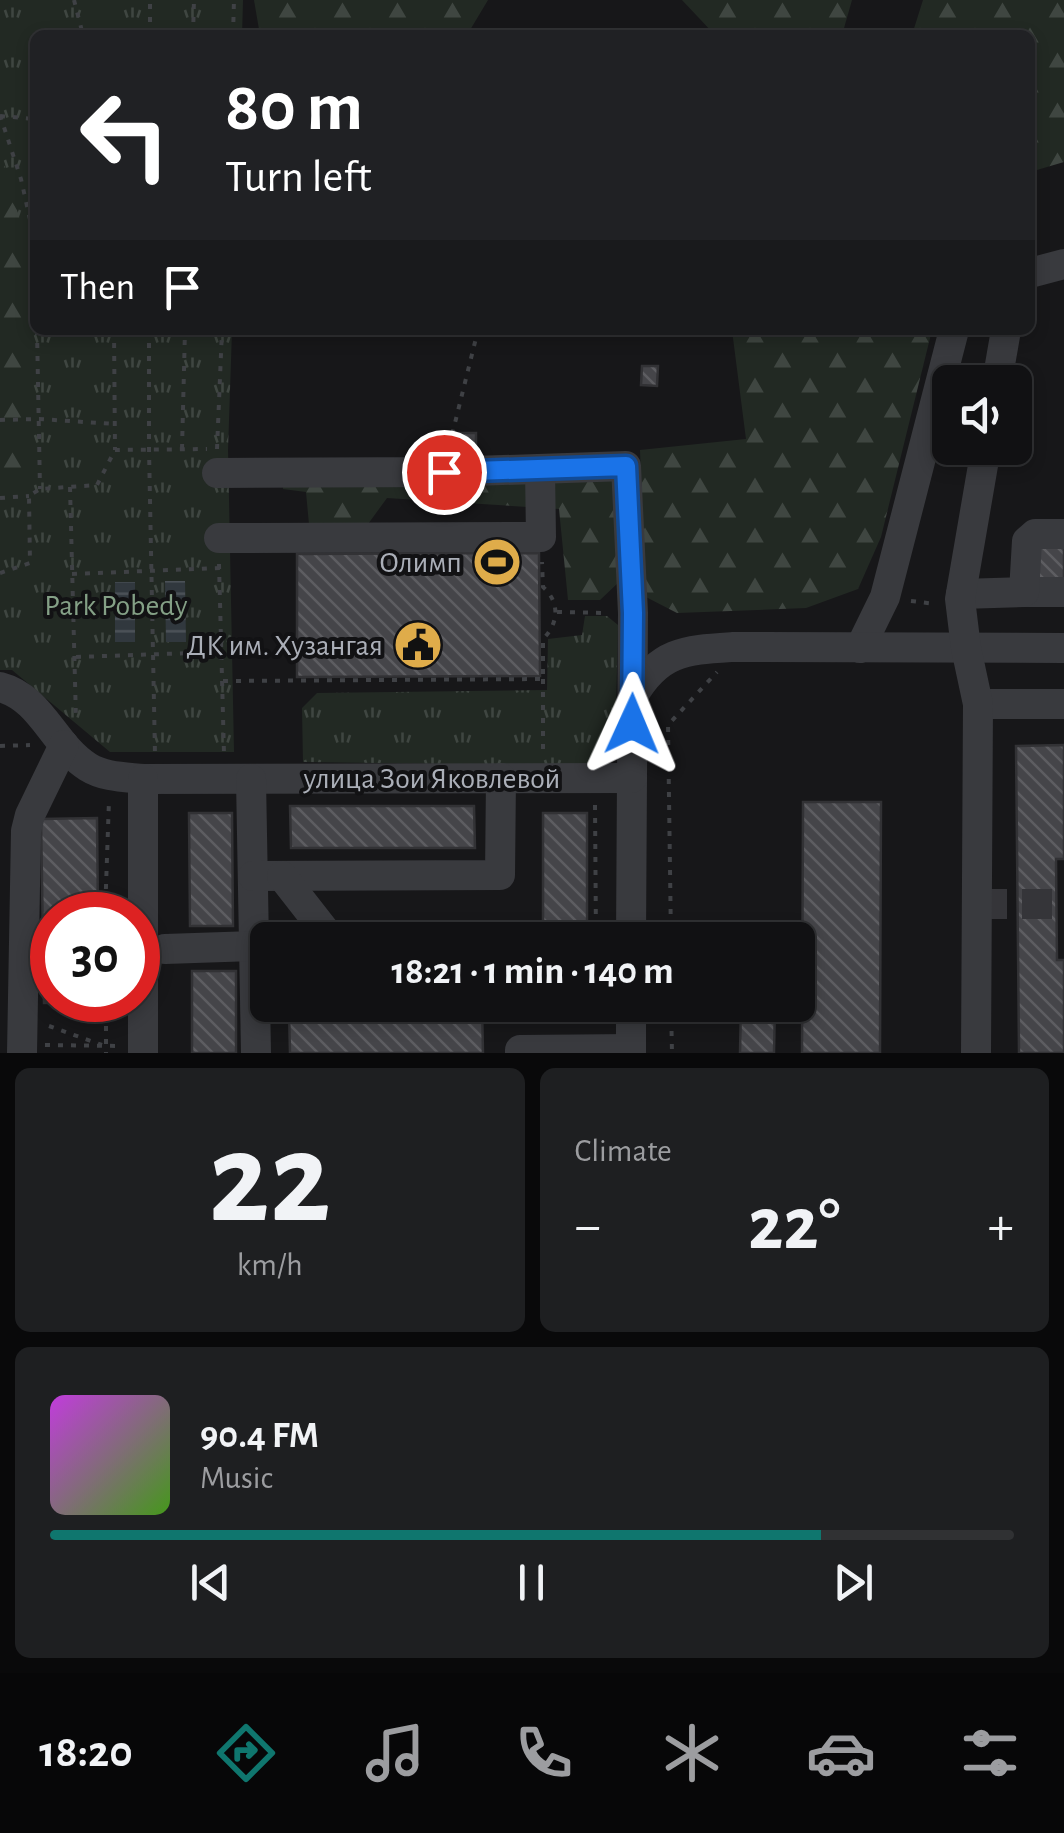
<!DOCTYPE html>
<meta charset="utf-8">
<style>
:root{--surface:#111113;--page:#1e1f21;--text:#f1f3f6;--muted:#9c9da0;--line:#303133;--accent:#0f766e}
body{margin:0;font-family:"Alegreya Sans",sans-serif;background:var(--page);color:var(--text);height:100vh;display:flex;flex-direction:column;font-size:38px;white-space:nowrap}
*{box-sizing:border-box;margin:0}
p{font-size:32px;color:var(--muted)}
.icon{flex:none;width:55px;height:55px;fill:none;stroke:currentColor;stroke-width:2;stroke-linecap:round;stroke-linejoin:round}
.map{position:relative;height:1053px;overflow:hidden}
.panel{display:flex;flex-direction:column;gap:15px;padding:15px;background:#09090a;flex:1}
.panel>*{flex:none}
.banner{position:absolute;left:30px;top:30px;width:1005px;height:305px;border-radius:15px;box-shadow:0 5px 15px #0003,0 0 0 2px var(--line);background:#202124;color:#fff;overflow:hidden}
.fabs{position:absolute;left:932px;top:365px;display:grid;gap:20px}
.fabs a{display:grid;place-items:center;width:100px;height:100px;border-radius:15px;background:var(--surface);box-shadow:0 5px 15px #0003,0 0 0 2px var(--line);font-size:50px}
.speed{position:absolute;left:30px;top:892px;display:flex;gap:20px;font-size:50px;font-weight:700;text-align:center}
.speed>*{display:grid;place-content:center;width:130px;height:130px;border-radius:50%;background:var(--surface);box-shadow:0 5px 15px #0003,0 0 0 2px var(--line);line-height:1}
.speed .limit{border:15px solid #d22;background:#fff;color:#111}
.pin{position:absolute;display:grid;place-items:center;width:85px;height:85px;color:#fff;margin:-42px;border:5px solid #fff;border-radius:50%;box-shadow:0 2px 10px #0007}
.me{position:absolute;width:110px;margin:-55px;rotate:1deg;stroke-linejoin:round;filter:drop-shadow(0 0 8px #0008)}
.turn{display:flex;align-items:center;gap:35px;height:210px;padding:0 30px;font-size:45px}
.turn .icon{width:130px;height:130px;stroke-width:2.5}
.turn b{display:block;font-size:70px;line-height:85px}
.then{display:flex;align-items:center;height:95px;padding:0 30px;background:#0003;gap:20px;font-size:38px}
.big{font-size:75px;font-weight:700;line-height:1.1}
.panel .widget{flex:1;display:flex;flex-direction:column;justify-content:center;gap:15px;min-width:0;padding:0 35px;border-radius:15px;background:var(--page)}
.panel .dial{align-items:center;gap:0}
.dial b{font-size:130px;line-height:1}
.song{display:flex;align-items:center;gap:30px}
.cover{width:120px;height:120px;border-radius:15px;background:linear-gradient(135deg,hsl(290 70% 55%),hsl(100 70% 35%))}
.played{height:10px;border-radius:5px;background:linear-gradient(90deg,var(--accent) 80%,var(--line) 80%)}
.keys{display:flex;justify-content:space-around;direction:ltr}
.heat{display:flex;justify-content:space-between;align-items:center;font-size:55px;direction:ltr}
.panel .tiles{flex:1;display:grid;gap:15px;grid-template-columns:1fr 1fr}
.widget:last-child{grid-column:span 2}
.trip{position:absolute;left:250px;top:922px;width:565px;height:100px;border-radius:15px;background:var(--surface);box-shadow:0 5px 15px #0003,0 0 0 2px var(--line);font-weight:700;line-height:100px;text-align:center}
.dock{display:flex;height:160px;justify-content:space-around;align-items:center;background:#070708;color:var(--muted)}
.dock .icon{width:70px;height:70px}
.dock .active{color:var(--accent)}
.dock b{font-size:45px;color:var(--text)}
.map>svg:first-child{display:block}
</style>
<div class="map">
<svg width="1064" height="1053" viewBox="0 0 1064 1053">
<defs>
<pattern id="grass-tufts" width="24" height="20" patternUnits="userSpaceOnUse" patternTransform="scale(2.5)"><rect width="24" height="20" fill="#222923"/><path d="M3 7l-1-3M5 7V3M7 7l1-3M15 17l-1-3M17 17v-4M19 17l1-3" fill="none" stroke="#3f4641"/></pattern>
<pattern id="forest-firs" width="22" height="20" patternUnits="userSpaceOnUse" patternTransform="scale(2.5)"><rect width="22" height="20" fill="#222923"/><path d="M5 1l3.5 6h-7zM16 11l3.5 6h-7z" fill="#3f4641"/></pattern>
<pattern id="water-rules" width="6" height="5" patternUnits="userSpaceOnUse" patternTransform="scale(2.5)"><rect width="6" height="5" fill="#31383e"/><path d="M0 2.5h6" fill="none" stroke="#4c5258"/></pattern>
<pattern id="building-back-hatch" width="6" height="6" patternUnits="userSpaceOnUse" patternTransform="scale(2.5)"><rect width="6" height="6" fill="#454549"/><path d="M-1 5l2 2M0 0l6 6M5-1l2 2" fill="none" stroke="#5d5d61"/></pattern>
</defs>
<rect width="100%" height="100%" fill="#171719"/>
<!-- grass -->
<g fill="url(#grass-tufts)">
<polygon points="0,0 243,0 242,35 35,35 35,330 232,330 228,450 234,752 110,752 12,670 0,670"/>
<polygon points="585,616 607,616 618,625 615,750 601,766 303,762 302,708 317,693 547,690 548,639 582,635"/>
</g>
<!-- forest -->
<g fill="url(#forest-firs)">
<polygon points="254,0 488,0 467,35 260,35"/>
<polygon points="682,0 852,0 842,35 715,35"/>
<polygon points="923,0 1064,0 1064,162 1030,172 1030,35 912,35"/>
<polygon points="0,148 27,246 30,474 0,482"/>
<polygon points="732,330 932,330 881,537 858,589 806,608 677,613 646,597 640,450 746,439"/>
<polygon points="284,477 614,478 620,581 600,600 568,600 559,509 387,498 368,524 309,524 306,492 283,489"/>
</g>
<!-- water -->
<g fill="url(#water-rules)">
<polygon points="165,581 185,581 186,642 166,642"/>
<rect x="115" y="582" width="20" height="60"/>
</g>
<!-- building -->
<g fill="url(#building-back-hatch)" stroke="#323235" stroke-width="2.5">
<polygon points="642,366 658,366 657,386 641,385"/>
<polygon points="456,433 476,433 476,446 456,447"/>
<polygon points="1037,541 1064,541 1064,582 1036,582"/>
<polygon points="539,553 540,676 297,677 297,554"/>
<polygon points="1064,745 1064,859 1056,859 1057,960 1064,960 1064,1053 1019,1053 1016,746"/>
<polygon points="803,802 881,802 880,1053 802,1053"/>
<polygon points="290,806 474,806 475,848 291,848"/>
<polygon points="189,813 232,813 233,926 190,926"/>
<rect x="543" y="813" width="44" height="114"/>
<polygon points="97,818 98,915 52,915 52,1000 100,1000 100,1002 44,1003 41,819"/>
<rect x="192" y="971" width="44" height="82"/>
<polygon points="431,1005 482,1005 483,1053 290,1053 289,1011 432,1008"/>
<polygon points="741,1005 775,1005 774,1053 740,1053"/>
</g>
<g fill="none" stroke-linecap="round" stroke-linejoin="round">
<!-- minor-tunnel -->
<polyline stroke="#353539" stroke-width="30" stroke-dasharray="30 15" stroke-linecap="butt" points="977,904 1064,904"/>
<!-- path -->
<g stroke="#3f4145" stroke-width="4" stroke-dasharray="5 8" stroke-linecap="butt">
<polyline points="74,0 83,35"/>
<polyline points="150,35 150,0"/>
<polyline points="193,35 194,0"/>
<polyline points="233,35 234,0"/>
<polyline points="0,115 21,179 35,242"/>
<polyline points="0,116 35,119"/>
<polyline points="37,330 40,489"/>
<polyline points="114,330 115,450"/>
<polyline points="149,330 149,449 155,755"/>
<polyline points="0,420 39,419 115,424"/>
<polyline points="449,447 478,330"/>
<polyline points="182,449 185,330"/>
<polyline points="217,449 222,330"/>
<polyline points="70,487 76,720"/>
<polyline points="0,498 29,496"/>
<polyline points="219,564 224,754"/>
<polyline points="0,573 30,563 29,496 40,489 97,485 115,450 207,449"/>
<polyline points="72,574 220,568"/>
<polyline points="911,601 936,604"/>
<polyline points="557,612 607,613"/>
<polyline points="76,657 221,652"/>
<polyline points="543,679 543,755"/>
<path d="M 223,681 L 543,679 L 543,639 C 559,623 560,602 543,587 L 542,562"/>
<polyline points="0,746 30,745"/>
<polyline points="595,805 596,940"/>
<polyline points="105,915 109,800"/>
<polyline points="671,940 668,725 717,672"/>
<polyline points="106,1000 106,1053"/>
<polyline points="596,1005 596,1023"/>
<polyline points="671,1005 672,1053"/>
<polyline points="49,1026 102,1045"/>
<polyline points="45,1045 120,1046"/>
</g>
<!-- minor -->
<g stroke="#393a3e" stroke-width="30">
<polyline points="1030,273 1064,264"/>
<polyline points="997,382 1006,330"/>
<polyline points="217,473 444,472 626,466 633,613 631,940"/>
<polyline points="219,538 541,537 540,470"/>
<polyline points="1024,592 1064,592"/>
<polyline points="961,594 1024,592 1027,541 1035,534 1064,534"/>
<polyline points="860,648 885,597 954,330"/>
<path d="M 0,687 C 42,698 53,745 88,767 C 104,777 124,777 143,779 L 632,778"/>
<path d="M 633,696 C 659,651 685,650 733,647 L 1064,648"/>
<polyline points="978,704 1064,704"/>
<polyline points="143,779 143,1053"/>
<polyline points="251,779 256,1053"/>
<polyline points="253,876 500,875 501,778"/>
<polyline points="282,876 332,940"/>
<polyline points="165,949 254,946"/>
<polyline points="22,1053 26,831 30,815 64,745"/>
<polyline points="520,1053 520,1050 631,1049"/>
<polyline points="631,1053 631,1005"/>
<polyline points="976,1053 978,704 966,648 960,599 986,448"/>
</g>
</g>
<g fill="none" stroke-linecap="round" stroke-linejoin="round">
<!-- route casing -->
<g stroke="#114b97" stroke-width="25">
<polyline id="route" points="444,472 626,466 633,613 632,724"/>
</g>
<!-- route -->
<use href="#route" stroke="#1a73e8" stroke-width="18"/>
</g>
<!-- icons -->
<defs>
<g id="stadium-disc" transform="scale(2.5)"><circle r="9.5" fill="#dfac4a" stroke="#121214"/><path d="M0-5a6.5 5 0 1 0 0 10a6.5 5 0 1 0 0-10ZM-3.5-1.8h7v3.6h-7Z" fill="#111"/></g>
<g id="civic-disc" transform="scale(2.5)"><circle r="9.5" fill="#dfac4a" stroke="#121214"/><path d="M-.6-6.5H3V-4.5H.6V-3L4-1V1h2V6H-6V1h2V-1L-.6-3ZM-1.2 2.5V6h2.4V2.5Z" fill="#111"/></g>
</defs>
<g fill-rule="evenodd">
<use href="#stadium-disc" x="497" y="562"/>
<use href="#civic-disc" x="418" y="645"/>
</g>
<g text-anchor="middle" stroke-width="8" stroke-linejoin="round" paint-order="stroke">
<!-- poi labels -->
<g font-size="30" fill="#abafb8" stroke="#121214" text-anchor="end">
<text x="462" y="572">Олимп</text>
<text x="383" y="655">ДК им. Хузангая</text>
</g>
<!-- park labels -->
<g font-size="30" fill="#84a086" stroke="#121214">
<text x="116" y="615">Park Pobedy</text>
</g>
<!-- street labels -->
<g font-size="30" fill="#abafb8" stroke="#121214">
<text x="432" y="788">улица Зои Яковлевой</text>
</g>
</g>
</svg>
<div class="fabs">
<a><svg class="icon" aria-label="sound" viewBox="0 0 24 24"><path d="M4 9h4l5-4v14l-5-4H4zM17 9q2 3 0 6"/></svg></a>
</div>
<div class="speed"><div class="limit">30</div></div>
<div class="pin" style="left:444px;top:472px;background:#d93025"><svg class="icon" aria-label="arrive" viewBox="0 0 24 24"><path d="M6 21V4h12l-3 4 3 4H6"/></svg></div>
<svg class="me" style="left:632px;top:724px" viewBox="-20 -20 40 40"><path d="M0-17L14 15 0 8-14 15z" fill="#1a73e8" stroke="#fff" stroke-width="4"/></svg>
<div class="trip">18:21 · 1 min · 140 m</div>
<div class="banner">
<div class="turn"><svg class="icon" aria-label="left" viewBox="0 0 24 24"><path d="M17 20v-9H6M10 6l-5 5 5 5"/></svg><div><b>80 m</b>Turn left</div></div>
<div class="then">Then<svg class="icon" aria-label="arrive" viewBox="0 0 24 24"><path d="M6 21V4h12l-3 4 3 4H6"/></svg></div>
</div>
</div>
<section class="panel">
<div class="tiles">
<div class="widget dial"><b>22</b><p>km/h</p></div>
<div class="widget"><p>Climate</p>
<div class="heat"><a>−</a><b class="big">22°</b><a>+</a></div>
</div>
<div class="widget">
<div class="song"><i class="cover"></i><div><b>90.4 FM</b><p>Music</p></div></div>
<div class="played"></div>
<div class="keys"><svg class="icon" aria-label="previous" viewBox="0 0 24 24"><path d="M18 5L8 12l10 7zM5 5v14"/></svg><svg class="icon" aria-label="pause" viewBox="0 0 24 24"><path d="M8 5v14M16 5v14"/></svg><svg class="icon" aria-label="next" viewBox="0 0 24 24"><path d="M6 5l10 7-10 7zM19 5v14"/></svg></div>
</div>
</div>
</section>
<nav class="dock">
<b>18:20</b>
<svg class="icon active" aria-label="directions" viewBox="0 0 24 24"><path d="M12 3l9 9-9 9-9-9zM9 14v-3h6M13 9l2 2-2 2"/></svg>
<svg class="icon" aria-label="music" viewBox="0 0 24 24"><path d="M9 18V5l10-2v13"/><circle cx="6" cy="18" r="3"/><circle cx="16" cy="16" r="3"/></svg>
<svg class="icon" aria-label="phone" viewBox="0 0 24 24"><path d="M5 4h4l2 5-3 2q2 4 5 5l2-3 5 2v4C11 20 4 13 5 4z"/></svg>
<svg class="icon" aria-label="climate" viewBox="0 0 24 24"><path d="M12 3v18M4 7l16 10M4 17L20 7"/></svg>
<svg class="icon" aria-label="car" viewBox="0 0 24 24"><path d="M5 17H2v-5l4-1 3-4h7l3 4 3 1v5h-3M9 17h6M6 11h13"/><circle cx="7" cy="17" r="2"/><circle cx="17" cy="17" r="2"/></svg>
<svg class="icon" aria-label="filters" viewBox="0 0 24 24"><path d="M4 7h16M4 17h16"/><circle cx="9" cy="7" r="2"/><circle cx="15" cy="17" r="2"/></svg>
</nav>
